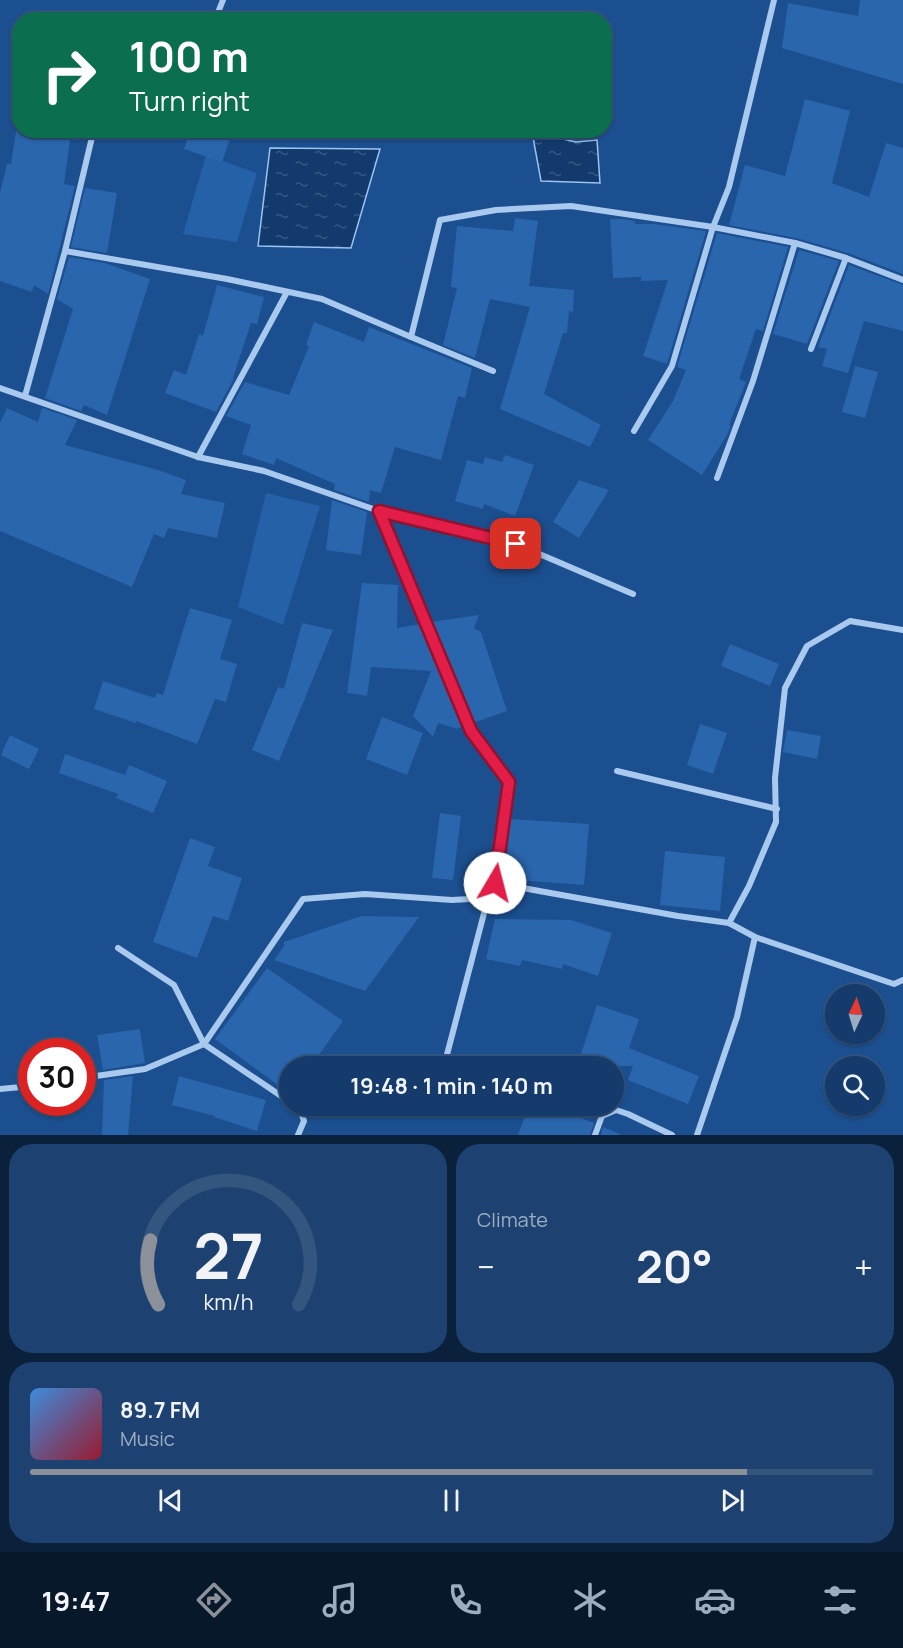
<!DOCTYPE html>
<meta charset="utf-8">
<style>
:root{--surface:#143b6b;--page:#1d4271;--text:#f1f3f6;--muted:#9dadc1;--line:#33557e;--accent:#8c9099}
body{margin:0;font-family:Manrope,sans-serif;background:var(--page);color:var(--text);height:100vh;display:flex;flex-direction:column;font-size:22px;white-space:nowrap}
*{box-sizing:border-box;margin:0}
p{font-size:20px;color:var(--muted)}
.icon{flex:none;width:33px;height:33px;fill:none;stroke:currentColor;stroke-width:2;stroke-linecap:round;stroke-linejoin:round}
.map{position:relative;height:1135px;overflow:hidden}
.drawer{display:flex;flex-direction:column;gap:9px;padding:9px;background:#0b203b;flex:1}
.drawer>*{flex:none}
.top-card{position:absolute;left:12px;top:12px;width:600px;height:126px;border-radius:24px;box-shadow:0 2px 4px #0004,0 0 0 2px var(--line);background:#0b6e4f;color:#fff;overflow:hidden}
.needle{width:39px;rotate:4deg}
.tools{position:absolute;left:825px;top:984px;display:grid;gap:12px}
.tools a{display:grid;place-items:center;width:60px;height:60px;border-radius:50%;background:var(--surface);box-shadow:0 2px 4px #0004,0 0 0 2px var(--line);font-size:30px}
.speed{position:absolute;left:18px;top:1038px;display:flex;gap:12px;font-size:30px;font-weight:700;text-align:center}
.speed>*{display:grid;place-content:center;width:78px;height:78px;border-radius:50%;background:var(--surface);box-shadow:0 2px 4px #0004,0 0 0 2px var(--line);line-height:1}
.speed .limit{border:9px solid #d22;background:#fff;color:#111}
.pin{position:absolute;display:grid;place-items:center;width:51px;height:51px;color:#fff;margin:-26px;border-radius:12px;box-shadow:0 3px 9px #0006}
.me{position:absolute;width:66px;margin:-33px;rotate:8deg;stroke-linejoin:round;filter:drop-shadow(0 0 4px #0008)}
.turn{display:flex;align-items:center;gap:21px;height:126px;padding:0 18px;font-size:27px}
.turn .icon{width:78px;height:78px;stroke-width:2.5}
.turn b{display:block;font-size:42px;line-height:51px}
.big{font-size:45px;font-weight:700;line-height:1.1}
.drawer .tile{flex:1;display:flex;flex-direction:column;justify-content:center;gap:9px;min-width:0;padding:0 21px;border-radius:24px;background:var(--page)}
.drawer .dial{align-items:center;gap:0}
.dial svg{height:156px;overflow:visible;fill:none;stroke:var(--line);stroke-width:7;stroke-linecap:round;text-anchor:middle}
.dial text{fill:var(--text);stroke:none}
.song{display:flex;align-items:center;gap:18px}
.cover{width:72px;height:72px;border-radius:9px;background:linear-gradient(135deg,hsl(210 70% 55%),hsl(350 70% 35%))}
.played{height:6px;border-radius:3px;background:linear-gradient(90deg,var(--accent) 85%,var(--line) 85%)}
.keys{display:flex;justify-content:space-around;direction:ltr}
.heat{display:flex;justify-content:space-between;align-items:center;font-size:33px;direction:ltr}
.drawer .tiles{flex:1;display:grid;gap:9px;grid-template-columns:1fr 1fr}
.tile:last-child{grid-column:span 2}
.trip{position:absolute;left:279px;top:1056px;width:345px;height:60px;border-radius:30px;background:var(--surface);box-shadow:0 2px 4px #0004,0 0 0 2px var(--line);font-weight:700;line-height:60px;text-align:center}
.tab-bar{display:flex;height:96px;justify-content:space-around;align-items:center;background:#08182b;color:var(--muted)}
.tab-bar .icon{width:42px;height:42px}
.tab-bar .active{color:var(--accent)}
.tab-bar b{font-size:27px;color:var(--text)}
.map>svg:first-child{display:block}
</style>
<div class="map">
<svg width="903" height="1135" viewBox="0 0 903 1135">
<defs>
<pattern id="water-ripples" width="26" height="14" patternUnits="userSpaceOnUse" patternTransform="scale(1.5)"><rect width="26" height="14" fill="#123a6d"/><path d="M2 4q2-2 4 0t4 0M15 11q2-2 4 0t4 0" fill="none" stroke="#365883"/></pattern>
</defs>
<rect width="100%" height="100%" fill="#1b4f8f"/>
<!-- green -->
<g fill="#2461a8">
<polygon points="206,155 257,173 237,242 183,234"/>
<polygon points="266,493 320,506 283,625 238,607"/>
</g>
<!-- water -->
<g fill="url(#water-ripples)" stroke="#9cc4f0" stroke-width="1.5">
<polygon points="532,132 576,142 597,140 600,183 541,181"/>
<polygon points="270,148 380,149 351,248 258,246"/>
</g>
<!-- building -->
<g fill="#2a66ad">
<polygon points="860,0 903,0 903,84 782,48 788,3 858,16"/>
<polygon points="805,99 850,111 832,183 869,197 886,143 903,148 903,274 848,253 796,238 729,225 745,165 785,176"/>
<polygon points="190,130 233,130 222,162 184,149"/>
<polygon points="16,131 70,140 64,184 75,186 48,294 34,285 32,292 0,281 0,193 7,164 11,164"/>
<polygon points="85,188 117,193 107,253 71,247"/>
<polygon points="515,218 538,221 529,286 574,290 573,312 569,311 567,333 563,333 544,394 601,425 590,447 500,409 530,307 490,299 475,358 443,345 457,288 451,287 457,226 513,231"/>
<polygon points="610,219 623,219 635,221 635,224 654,224 706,231 667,364 643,356 668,280 641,281 641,277 613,278"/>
<polygon points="717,233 788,247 763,331 756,329 739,379 746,382 729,425 731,426 727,435 702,475 648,440 673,401 686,370 677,367"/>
<polygon points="799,250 839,261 807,344 773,334"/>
<polygon points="69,257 105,263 150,279 107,415 84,405 81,411 45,398 73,309 57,299"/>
<polygon points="849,265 903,285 903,331 864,321 848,373 822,366 827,349 818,347"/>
<polygon points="217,285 264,297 257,324 251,323 233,378 234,378 216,412 165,393 174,370 186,375 199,334 203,336"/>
<polygon points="314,322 364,342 369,327 472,368 465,398 458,396 441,460 395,447 381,493 370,490 369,502 334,490 335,484 276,458 274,465 242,454 251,425 226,416 245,382 289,395 309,346 306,345"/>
<polygon points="855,366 878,372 865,418 842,412"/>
<polygon points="7,408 38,422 42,408 77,420 65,445 158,470 186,480 181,494 225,503 217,538 168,528 164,538 154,534 132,587 0,531 0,423"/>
<polygon points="505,455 534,465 515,516 484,504 483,509 455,501 467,460 483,464 485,457 502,462"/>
<polygon points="579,480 609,490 579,538 553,522"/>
<polygon points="332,500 367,512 361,555 326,550"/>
<polygon points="362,583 398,585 397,628 421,624 463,726 457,729 438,723 433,737 413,716 431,671 371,667 367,696 347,693"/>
<polygon points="190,608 232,620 220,659 237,664 226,702 215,699 197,744 136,721 136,723 94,709 103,681 155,698 157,693 163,695"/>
<polygon points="479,615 474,628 481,632 507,711 473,723 431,622"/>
<polygon points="302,623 333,630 279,761 252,750 278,687 284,689"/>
<polygon points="730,644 779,664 770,686 721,666"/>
<polygon points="382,717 423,733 407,775 366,759"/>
<polygon points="700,724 727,733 713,774 687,765"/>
<polygon points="787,730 821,736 817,759 783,752"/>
<polygon points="10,735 39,749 29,769 1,755"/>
<polygon points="65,754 125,775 129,765 167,781 153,813 116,798 118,794 59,773"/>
<polygon points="440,813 461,816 453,880 432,878"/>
<polygon points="510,819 589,824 584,885 505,879"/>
<polygon points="190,838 215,847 208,866 242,878 228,921 213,916 197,958 153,942"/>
<polygon points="665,851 725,857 720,911 660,905"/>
<polygon points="361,916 419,917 365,991 274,960 284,946 284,942"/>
<polygon points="495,919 571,920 612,933 598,976 563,964 562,969 522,960 520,966 486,959"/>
<polygon points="267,968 343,1021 311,1066 290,1066 290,1094 215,1039"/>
<polygon points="597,1005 639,1019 629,1048 699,1076 688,1104 628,1080 633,1066 577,1066"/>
<polygon points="140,1029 145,1063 103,1070 97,1035"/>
<polygon points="133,1076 128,1135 102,1135 104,1080"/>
<polygon points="179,1076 266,1100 257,1131 214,1117 215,1116 172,1105"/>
<polygon points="529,1106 548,1106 594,1123 590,1135 518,1135"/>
<polygon points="603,1127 620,1134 620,1135 601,1135"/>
</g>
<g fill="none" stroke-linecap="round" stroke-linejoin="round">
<!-- street -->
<g stroke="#a9c9ee" stroke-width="6">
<polyline points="215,20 223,0"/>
<polyline points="65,251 227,279 322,299 411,337 440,220 496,210 571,206 713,227 729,187 774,0"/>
<polyline points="411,337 493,371"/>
<polyline points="811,349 846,258"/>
<polyline points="0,388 198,457 264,471 379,511 471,731 509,782 495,883 488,898 452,900 365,894 303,899 204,1044 145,1069 82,1078"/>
<polyline points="25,396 65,251 93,133 166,130"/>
<polyline points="634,431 672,366 713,227 795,243 846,258 903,280"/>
<polyline points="198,457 287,292"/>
<polyline points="717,478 753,381 795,243"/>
<polyline points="379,511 516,544 633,594"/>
<polyline points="617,771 777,809"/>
<polyline points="495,883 678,916 729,923 755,937 888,982 894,984 903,980"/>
<polyline points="729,923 749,886 776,822 775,778 785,688 807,646 850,621 903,630"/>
<polyline points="118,948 174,985 204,1044 290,1102"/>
<polyline points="444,1066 488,898"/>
<polyline points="0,1089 32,1086"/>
<polyline points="294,1106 301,1112 304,1121 298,1135"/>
<polyline points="595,1135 602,1116 616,1110 628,1114 672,1135"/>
<polyline points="697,1135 737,1017 755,937"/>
</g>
</g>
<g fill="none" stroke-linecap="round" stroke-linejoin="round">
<!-- route casing -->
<g stroke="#92132f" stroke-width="15">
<polyline id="route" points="495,883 509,782 471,731 379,511 516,544"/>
</g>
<!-- route -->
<use href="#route" stroke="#e11d48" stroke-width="10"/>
</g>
</svg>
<div class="tools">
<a><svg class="needle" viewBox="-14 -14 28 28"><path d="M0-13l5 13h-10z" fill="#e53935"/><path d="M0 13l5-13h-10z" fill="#9dadc1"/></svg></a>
<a><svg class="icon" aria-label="search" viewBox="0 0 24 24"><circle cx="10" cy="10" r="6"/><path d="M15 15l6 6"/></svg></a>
</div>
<div class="speed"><div class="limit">30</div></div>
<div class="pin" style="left:516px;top:544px;background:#d93025"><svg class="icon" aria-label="arrive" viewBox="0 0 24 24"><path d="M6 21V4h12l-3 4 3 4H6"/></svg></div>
<svg class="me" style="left:495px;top:883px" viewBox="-20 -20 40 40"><circle r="19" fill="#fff"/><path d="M0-13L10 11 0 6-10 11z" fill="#e11d48"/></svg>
<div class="trip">19:48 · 1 min · 140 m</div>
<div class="top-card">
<div class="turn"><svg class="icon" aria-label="right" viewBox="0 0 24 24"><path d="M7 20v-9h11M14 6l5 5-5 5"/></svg><div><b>100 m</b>Turn right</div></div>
</div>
</div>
<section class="drawer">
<div class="tiles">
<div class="tile dial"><svg viewBox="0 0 100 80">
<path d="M14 69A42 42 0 1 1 86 69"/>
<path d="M14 69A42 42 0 0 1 10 36" stroke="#8c9099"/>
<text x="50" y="56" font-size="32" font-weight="700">27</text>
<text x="50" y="72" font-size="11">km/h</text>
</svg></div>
<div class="tile"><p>Climate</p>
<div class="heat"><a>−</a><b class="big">20°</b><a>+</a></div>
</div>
<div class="tile">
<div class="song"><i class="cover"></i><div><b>89.7 FM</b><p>Music</p></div></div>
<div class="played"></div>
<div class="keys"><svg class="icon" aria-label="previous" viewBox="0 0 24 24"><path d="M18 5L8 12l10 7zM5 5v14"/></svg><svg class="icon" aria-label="pause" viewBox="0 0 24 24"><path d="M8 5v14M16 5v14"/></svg><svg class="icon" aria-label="next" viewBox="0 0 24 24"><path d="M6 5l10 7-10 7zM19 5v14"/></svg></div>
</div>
</div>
</section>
<nav class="tab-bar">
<b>19:47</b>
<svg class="icon active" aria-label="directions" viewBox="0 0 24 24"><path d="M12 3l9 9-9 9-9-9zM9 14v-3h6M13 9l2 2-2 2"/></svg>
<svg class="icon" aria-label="music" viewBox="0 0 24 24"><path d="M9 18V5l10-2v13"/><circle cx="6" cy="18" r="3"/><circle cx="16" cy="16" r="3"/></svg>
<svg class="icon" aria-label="phone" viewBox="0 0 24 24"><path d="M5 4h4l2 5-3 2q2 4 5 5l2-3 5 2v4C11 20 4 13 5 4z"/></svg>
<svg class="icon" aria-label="climate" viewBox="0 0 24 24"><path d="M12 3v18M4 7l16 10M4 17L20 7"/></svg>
<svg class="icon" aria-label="car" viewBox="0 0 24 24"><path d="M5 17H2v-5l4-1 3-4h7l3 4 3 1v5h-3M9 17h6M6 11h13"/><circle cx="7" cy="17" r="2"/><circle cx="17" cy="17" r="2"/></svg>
<svg class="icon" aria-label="filters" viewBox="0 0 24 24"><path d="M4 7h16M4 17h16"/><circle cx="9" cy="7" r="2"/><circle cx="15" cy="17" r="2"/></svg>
</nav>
